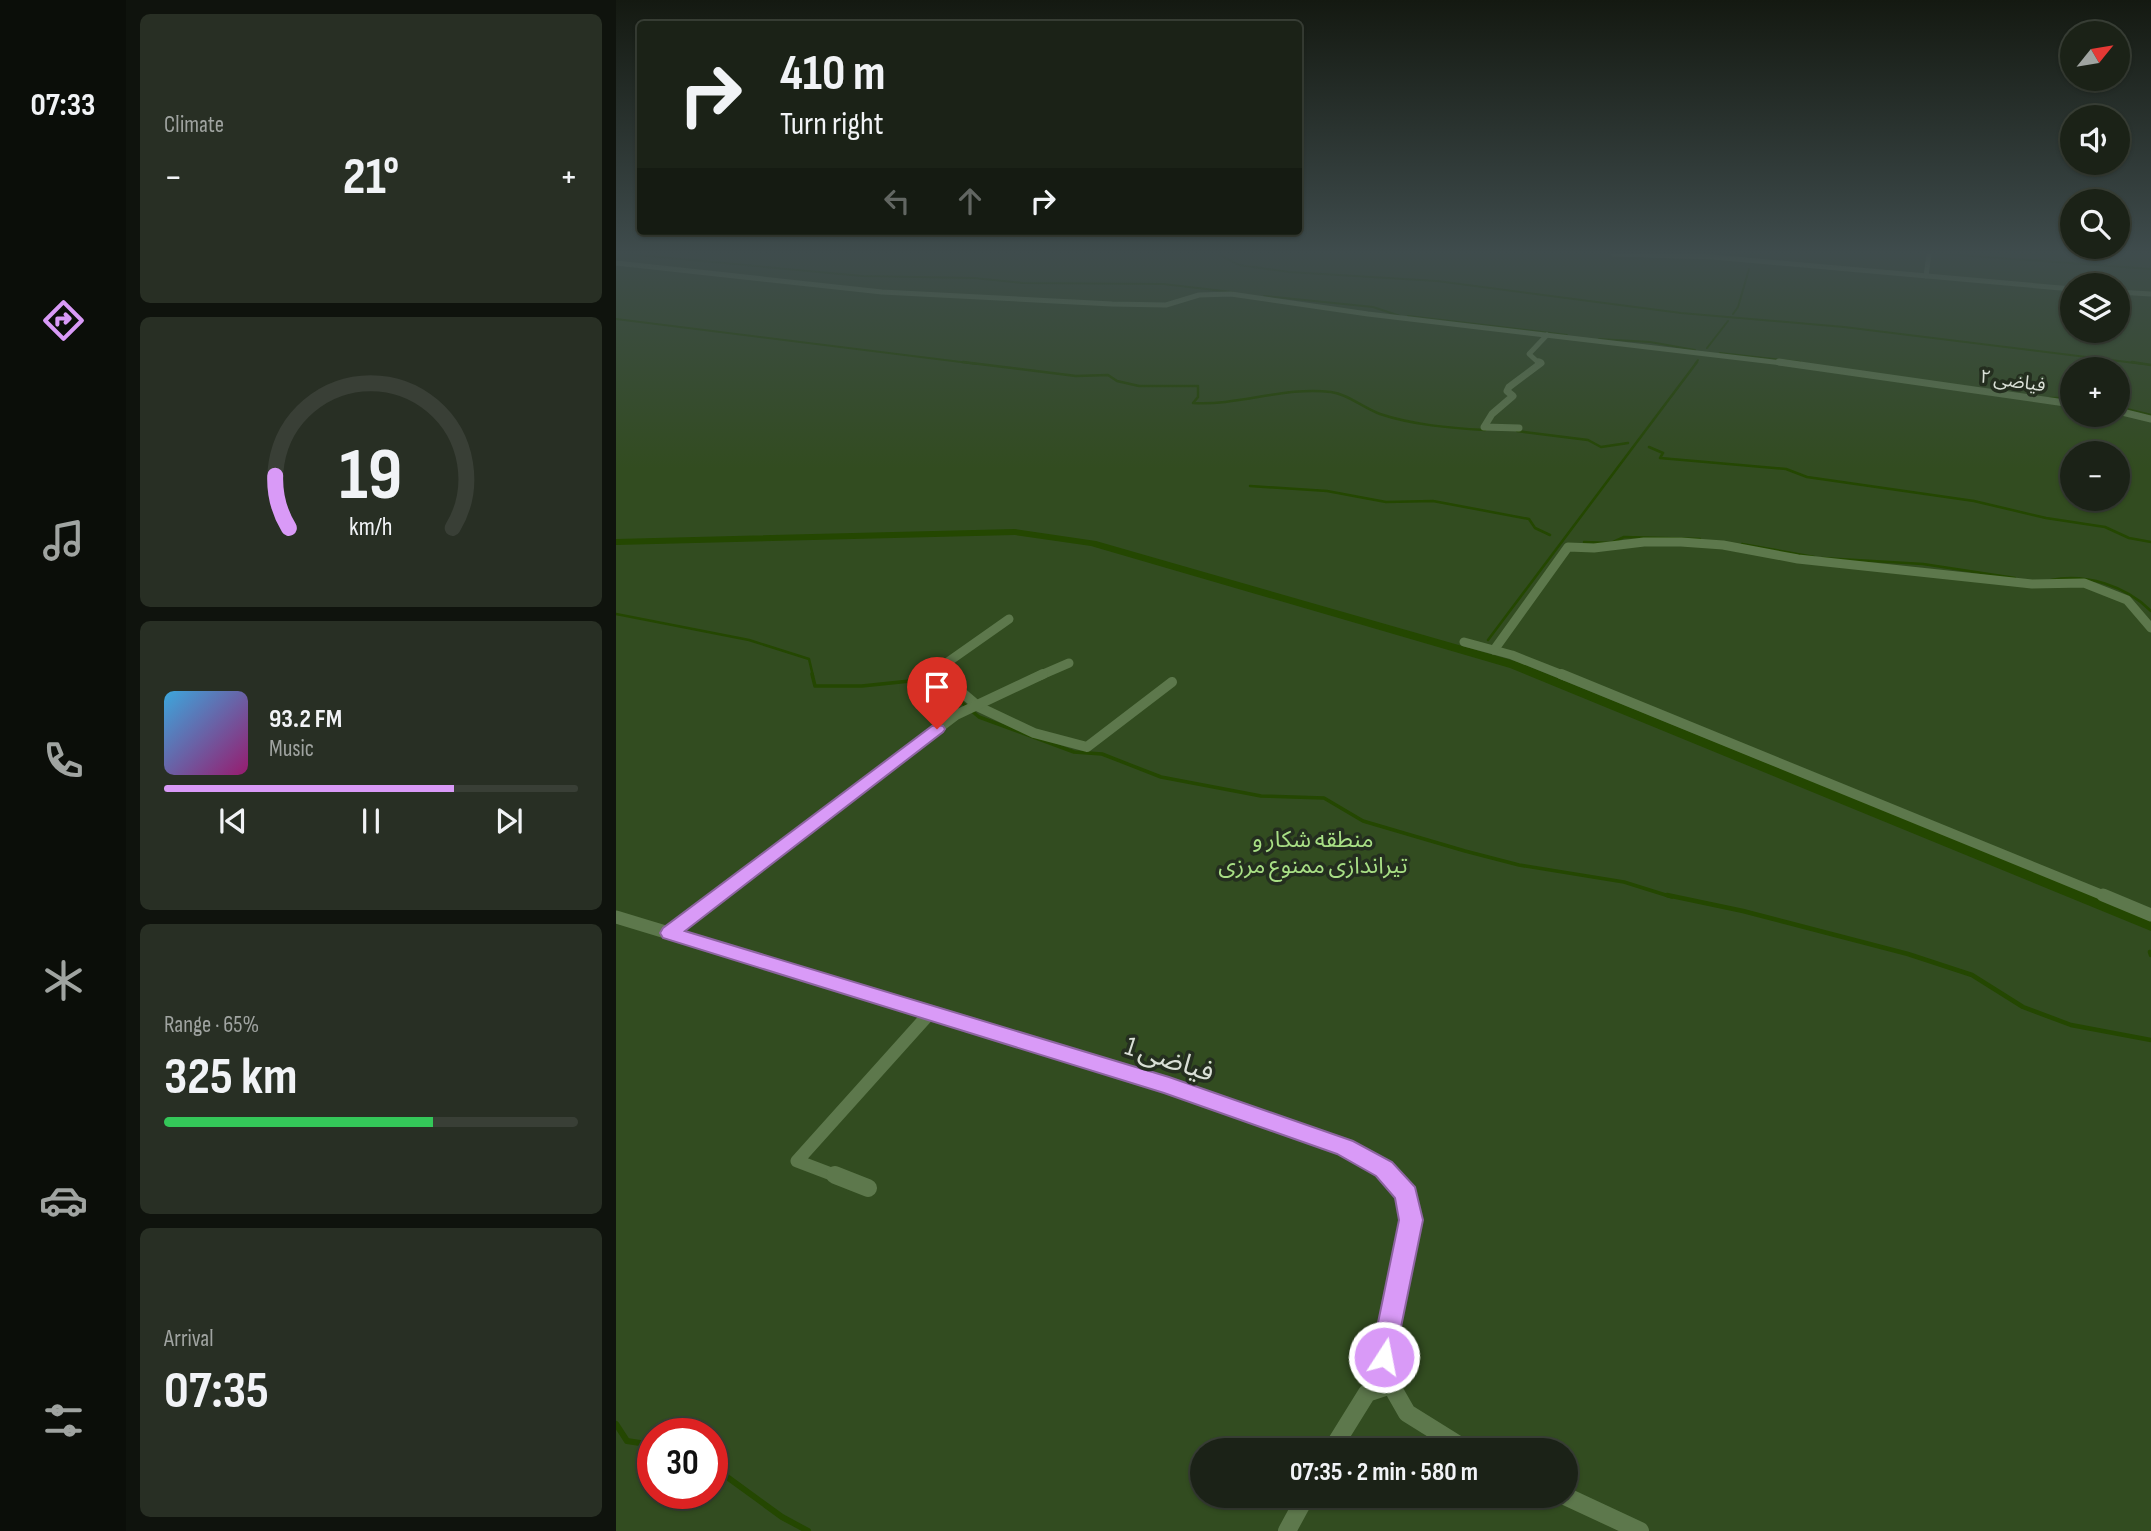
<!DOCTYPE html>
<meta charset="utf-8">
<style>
:root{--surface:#1b2217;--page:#282f24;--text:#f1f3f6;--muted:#a0a4a1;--line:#393f36;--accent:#d99af7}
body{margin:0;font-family:"Sofia Sans Condensed","Noto Sans Arabic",sans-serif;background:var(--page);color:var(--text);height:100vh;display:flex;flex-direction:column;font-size:26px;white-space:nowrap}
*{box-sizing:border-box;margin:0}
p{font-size:23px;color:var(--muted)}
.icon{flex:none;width:38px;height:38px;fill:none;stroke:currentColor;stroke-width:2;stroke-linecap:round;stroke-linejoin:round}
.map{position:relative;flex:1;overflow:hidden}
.panel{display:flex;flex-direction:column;gap:14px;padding:14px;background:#0f130d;width:490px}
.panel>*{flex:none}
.top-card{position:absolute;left:21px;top:21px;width:665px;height:214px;border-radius:7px;box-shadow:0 2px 5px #0004,0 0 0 2px var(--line);background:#1b2217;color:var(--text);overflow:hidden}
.needle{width:46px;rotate:60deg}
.tools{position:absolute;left:1444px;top:21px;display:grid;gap:14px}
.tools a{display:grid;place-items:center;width:70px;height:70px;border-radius:50%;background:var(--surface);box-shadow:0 2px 5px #0004,0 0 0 2px var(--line);font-size:35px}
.speed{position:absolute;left:21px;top:1418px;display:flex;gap:14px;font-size:35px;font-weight:700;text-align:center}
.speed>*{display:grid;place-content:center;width:91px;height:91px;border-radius:50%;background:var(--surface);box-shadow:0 2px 5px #0004,0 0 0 2px var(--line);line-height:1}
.speed .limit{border:10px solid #d22;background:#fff;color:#111}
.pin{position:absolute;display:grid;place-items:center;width:60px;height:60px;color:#fff;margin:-72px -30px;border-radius:50% 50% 50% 0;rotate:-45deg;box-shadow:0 0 7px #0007}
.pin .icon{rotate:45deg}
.me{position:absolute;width:77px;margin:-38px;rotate:11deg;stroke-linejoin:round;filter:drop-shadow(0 0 5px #0008)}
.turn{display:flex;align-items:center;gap:24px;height:147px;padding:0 28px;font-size:32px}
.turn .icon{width:91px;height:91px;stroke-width:2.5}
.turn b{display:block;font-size:49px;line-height:60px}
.lanes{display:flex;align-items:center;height:66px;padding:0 28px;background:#0003;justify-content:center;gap:35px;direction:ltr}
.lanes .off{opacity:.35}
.big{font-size:52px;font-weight:700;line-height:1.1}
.panel .widget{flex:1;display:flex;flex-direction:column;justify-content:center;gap:10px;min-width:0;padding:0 24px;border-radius:10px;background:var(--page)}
.panel .dial{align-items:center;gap:0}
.dial svg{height:182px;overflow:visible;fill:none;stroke:var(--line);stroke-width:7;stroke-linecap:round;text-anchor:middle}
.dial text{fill:var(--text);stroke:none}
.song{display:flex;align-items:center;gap:21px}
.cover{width:84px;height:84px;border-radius:10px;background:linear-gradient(135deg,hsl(200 70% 55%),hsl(320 70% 35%))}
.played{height:7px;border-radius:4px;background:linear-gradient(90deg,var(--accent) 70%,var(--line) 70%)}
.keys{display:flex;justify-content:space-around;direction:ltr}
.heat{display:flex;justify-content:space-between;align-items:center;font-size:38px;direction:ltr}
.charge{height:10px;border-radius:5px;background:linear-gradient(90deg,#34c759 65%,var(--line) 0)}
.trip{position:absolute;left:574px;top:1438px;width:388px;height:70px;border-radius:35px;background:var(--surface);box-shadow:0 2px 5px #0004,0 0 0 2px var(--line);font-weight:700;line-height:70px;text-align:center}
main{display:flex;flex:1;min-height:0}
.menu{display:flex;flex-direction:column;width:126px;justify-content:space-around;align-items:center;background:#0b0e09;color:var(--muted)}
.menu .icon{width:49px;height:49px}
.menu .selected{color:var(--accent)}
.menu b{font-size:32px;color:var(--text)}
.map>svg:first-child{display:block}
</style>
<main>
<nav class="menu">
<b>07:33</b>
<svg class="icon selected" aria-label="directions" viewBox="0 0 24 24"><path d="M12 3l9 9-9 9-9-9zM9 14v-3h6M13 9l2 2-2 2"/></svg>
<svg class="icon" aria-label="music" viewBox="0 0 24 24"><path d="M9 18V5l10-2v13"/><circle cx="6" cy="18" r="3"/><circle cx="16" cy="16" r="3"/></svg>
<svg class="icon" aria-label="phone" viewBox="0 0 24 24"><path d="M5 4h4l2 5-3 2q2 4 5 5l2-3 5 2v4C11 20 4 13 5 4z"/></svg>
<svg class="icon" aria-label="climate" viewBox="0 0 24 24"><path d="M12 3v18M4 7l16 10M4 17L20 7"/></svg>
<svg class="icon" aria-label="car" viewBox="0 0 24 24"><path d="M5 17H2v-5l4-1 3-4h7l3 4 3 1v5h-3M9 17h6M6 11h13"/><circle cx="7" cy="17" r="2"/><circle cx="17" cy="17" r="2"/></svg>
<svg class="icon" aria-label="filters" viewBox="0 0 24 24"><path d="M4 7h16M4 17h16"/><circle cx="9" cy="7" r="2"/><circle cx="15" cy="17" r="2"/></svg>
</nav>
<section class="panel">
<div class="widget"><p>Climate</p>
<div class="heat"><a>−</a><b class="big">21°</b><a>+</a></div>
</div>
<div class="widget dial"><svg viewBox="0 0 100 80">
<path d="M14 69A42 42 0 1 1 86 69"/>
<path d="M14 69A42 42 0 0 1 8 46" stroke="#d99af7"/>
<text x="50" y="56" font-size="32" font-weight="700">19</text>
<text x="50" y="72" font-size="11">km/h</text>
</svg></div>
<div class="widget">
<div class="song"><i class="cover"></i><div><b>93.2 FM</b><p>Music</p></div></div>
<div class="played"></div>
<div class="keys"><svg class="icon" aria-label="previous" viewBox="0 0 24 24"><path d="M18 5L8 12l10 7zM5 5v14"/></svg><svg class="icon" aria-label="pause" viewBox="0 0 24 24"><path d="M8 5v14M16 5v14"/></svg><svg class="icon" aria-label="next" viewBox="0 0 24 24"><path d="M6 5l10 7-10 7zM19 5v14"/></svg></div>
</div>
<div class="widget"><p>Range · 65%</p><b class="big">325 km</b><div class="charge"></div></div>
<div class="widget"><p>Arrival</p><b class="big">07:35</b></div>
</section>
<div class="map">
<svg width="1535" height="1531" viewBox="0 0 1535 1531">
<rect width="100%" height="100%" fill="#242e1f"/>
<!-- green -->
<path fill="#324c20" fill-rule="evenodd" d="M 0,254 L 1535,254 L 1535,1531 L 0,1531 ZM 1456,285 L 1502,285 L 1502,331 L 1456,331 ZM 1456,369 L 1502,369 L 1502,415 L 1456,415 ZM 1456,453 L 1502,453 L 1502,499 L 1456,499 ZM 37,1433 L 96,1433 L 96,1493 L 37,1493 ZM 586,1451 L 950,1451 L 950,1496 L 586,1496 Z"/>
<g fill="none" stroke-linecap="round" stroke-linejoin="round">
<!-- stream-far4 -->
<g stroke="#244701" stroke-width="2">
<polyline points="11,254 246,276 358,278 407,283 547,284 616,292"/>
<polyline points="602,254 623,265 673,272 821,281 1065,313 1228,327 1527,364"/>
<polyline points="1329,254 1535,269"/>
<polyline points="648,296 757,307 784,316"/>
<polyline points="1117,314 1122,307 1133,269"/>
<polyline points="792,316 951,335"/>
<polyline points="0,319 361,364"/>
<polyline points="983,339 1034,342 1079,350"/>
<polyline points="1091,348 1112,321"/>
<polyline points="1104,353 1184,362"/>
<polyline points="1079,364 1082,360"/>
</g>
<!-- stream-far3 -->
<g stroke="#244701" stroke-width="2.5">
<path d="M 347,362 L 460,376 L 492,375 L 501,381 L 523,386 L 582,386 L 582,397 L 577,403 C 623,406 669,386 715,392 C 732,394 747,408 764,414 C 797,425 834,428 869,430"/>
<polyline points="1516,362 1535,365"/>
<polyline points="1434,398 1456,398"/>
<polyline points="1502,407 1535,415"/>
<polyline points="901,431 972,440 985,447 1012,443"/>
<polyline points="1033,447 1047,453 1044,458 1170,469 1191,477 1358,501 1430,518 1489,527 1513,538 1535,542"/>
<polyline points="634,486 711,491 770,502 817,501 913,519 919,528 934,535"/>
<polyline points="968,542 995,543 1008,537 1084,539"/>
<polyline points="1126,544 1198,557"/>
<polyline points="1206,558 1307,564 1399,578"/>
<path d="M 1435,580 C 1470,573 1510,586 1535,611"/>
<polyline points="0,614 133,640 193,659 197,676"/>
<polyline points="872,640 1081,362"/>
</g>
<!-- stream-far2 -->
<polyline stroke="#244701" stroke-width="3.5" points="196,674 199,686 246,686 294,681 338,696 363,717 458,752 486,754 545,777 645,796 708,798 747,821 849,851 903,865 1008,882 1056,897"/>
<!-- stream-far1 -->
<g stroke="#244701" stroke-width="4.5">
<polyline points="1051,895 1127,911 1292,954 1356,975 1407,1007 1455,1025 1535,1040"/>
<polyline points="1534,952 1535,955"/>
</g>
<!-- stream -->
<g stroke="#244701" stroke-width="6">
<polyline points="0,1424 11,1441 37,1445"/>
<polyline points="96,1466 166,1517 192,1531"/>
</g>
<!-- canal -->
<polygon fill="#244701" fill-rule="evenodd" points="399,529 480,541 902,662 1535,919 1535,931 894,668 475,546 399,535 0,545 0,539"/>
<!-- street-far5 -->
<g stroke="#5d784c" stroke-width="5">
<polyline points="997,254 1097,257 1456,289"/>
<polyline points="0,263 266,292 496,304 550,305 583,295 615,294 752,314 1175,364"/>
<polyline points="1310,276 1313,254"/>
<polyline points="1502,292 1535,294"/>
<polyline points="924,364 913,354 931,335"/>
</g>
<!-- street-far4 -->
<g stroke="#5d784c" stroke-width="7">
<polyline points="1163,362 1456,404"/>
<polyline points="1502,411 1535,419"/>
<polyline points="903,428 868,427 876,414 897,396 891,391 893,387 925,363 923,362"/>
</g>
<!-- street-far3 -->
<g stroke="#5d784c" stroke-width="9">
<polyline points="848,642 896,655 949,676"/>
<polyline points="878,650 952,547 978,548 1028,542 1065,542 1107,545 1182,559 1416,584 1468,583 1511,600 1535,628"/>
<polyline points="312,676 393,619"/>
<polyline points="423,676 453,663"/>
</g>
<!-- street-far2 -->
<g stroke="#5d784c" stroke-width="10">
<polyline points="314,674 310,677 343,690 363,707 418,733 471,747 556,682"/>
<polyline points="945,674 1491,897"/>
<polyline points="100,897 340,715 427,674"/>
</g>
<!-- street-far1 -->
<g stroke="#5d784c" stroke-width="13">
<polyline points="1487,895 1535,915"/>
<path d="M 0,917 C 209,981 420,1039 626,1112 C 668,1126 747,1146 775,1177"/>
<polyline points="54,933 103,895"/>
<polyline points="223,1177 181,1161 314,1013"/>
</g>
<!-- street -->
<g stroke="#5d784c" stroke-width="18">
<polyline points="219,1175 252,1188"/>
<polyline points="774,1175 791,1194 795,1220 768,1357 775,1385 791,1413 852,1451"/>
<polyline points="715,1451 751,1393 775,1385"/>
<polyline points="949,1496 1024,1531"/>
<polyline points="671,1531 690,1496"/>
</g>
</g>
<!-- sky -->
<linearGradient id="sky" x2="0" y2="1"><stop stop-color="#141911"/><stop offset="0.54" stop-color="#3f4c4d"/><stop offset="1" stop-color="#3f4c4d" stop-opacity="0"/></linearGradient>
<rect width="1535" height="468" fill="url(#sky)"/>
<!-- route -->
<polygon fill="#d99af7" stroke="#8d64a1" stroke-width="2" points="321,725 327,726 329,729 327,732 69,931 553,1077 737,1141 776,1162 799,1187 807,1220 777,1366 768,1370 759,1366 755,1357 783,1220 779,1198 760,1176 721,1154 548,1093 47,938 44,933 47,928 316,726"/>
<g text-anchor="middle" stroke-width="7" stroke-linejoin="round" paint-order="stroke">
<!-- far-street labels -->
<g font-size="19" fill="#d9dfd6" stroke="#242e1f">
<text transform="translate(1397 380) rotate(8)" y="7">فیاضی ۲</text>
</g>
<!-- park labels -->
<g font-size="23" fill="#a8df85" stroke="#242e1f">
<text x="697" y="847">منطقه شکار و<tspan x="697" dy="26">تیراندازی ممنوع مرزی</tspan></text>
</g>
<!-- near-street labels -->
<g font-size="28" fill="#d9dfd6" stroke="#242e1f">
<text transform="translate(554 1058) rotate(18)" y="10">فیاضی 1</text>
</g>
</g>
</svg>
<div class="tools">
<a><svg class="needle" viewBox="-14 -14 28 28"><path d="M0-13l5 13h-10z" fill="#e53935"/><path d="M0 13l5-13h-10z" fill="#a0a4a1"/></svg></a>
<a><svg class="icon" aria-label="sound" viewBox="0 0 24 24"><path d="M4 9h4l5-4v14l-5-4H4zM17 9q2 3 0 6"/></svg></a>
<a><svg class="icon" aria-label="search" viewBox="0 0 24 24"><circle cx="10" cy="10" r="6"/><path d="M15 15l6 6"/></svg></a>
<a><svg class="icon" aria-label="layers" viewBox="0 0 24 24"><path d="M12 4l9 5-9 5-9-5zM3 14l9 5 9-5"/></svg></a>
<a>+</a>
<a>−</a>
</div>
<div class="speed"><div class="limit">30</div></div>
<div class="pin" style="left:321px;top:729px;background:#d93025"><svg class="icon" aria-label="arrive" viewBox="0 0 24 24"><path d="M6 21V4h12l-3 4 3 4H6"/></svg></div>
<svg class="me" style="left:768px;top:1357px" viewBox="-20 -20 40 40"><circle r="17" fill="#d99af7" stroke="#fff" stroke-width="3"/><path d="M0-11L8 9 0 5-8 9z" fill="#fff"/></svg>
<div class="trip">07:35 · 2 min · 580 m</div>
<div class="top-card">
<div class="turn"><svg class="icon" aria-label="right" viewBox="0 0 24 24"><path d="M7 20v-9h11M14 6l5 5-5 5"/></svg><div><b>410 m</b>Turn right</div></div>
<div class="lanes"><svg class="icon off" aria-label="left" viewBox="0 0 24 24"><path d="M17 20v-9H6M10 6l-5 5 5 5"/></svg><svg class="icon off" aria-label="ahead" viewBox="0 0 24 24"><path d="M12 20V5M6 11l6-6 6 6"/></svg><svg class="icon" aria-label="right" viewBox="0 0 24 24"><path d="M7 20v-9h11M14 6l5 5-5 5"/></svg></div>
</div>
</div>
</main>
